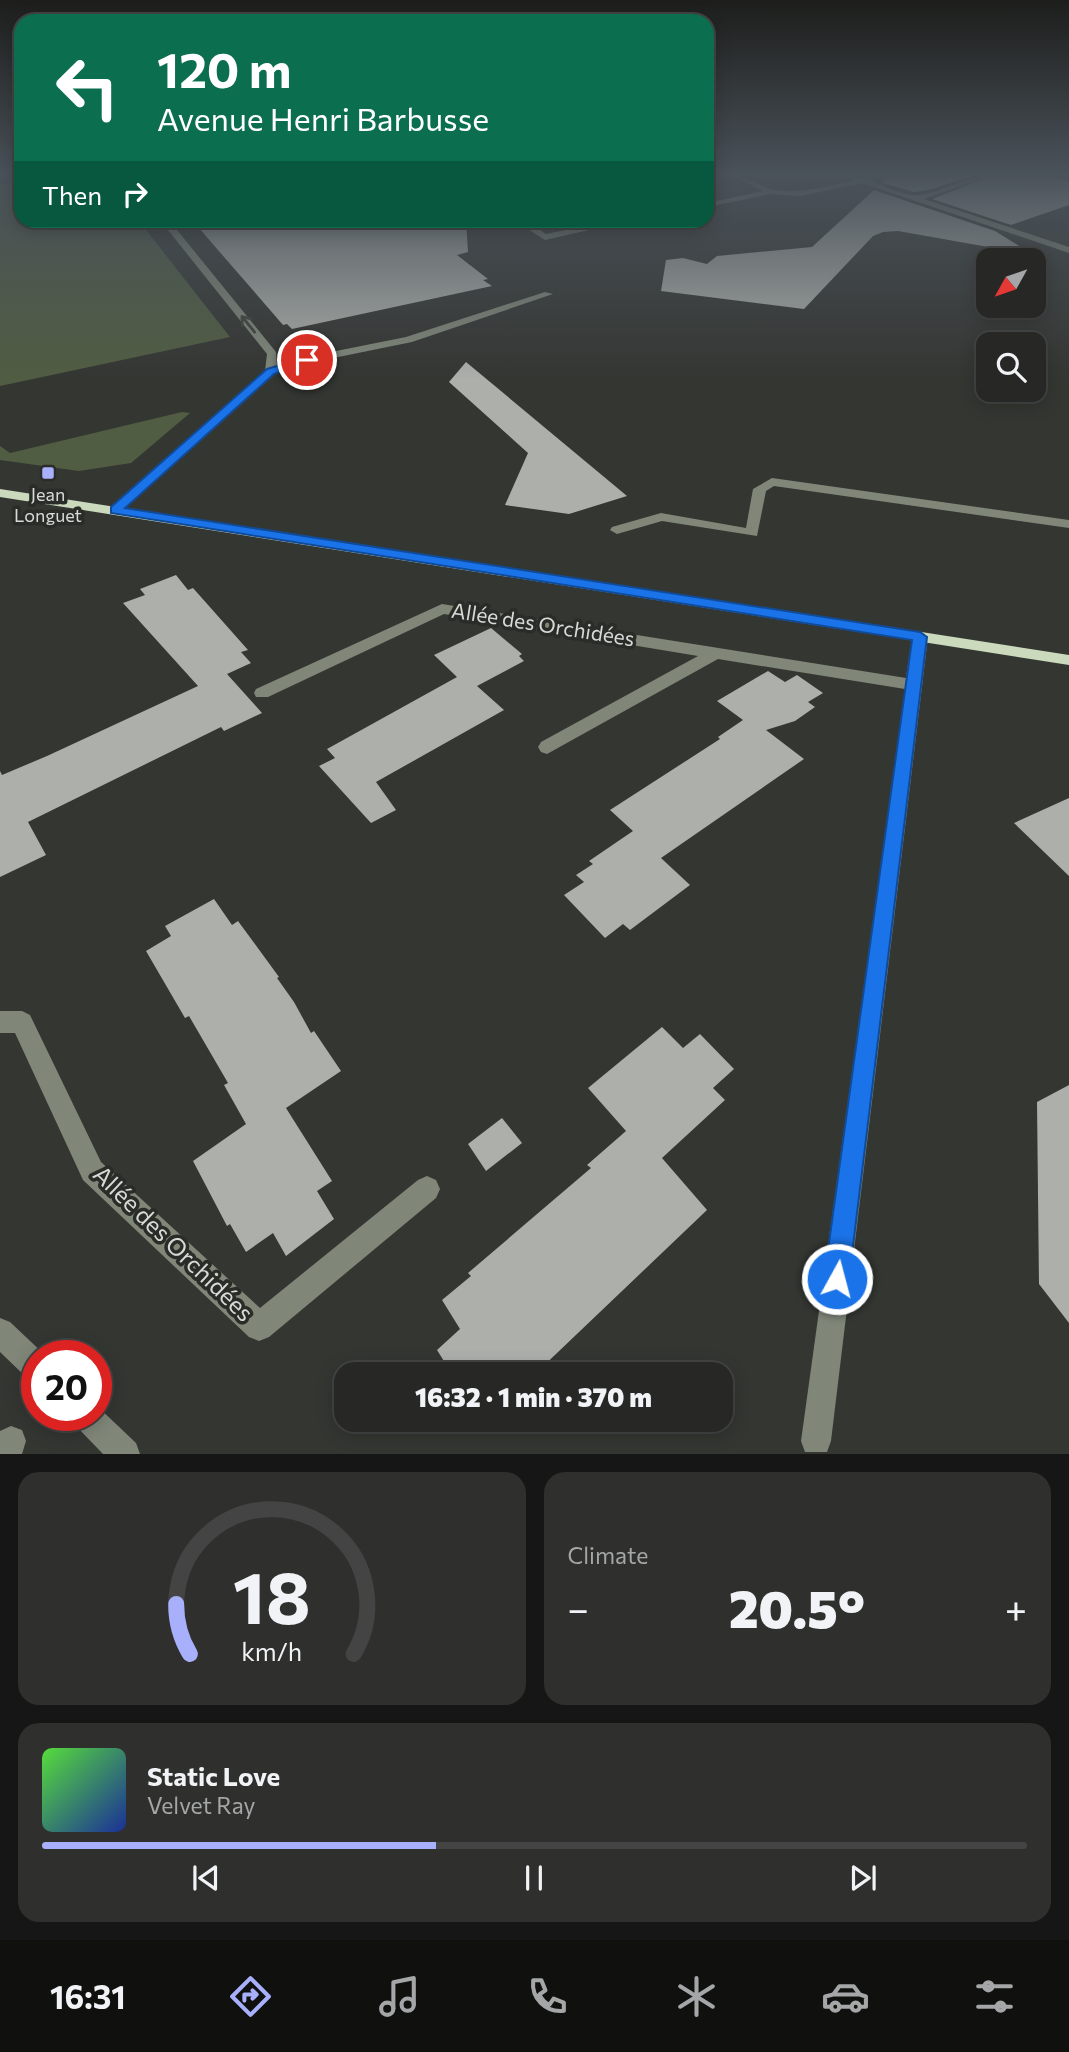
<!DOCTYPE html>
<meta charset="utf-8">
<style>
:root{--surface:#272826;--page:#2f302e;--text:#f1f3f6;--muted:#a4a6a7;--line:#434443;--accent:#a8b0fc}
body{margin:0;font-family:Commissioner,sans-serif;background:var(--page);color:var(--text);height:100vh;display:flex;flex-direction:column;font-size:26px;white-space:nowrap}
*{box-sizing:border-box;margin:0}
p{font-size:23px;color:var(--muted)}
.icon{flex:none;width:38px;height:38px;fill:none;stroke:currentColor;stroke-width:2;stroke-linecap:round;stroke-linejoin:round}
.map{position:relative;height:1454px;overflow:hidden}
.panel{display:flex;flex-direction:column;gap:18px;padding:18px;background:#151615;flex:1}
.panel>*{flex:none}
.banner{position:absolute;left:14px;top:14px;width:700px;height:214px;border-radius:21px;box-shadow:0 4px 18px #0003,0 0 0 2px var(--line);background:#0b6e4f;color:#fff;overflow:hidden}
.needle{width:46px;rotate:230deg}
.fabs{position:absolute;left:976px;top:248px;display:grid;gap:14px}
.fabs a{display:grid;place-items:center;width:70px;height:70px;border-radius:14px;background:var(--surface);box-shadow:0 4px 18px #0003,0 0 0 2px var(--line);font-size:35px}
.speed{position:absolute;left:21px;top:1340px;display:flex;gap:14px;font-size:35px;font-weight:700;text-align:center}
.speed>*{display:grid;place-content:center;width:91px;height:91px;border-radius:50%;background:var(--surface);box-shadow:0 4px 18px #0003,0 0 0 2px var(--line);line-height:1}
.speed .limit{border:10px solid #d22;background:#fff;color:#111}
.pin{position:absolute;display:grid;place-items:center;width:60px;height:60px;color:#fff;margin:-30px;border:4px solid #fff;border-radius:50%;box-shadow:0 2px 7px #0007}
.me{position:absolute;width:77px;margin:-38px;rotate:7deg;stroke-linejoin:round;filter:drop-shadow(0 0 5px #0008)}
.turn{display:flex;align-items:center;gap:24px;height:147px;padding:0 28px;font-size:32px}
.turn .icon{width:91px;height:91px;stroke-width:2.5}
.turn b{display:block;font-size:49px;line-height:60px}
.then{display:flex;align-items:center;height:66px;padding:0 28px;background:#0003;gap:14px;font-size:26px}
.big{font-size:52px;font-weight:800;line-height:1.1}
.panel .card{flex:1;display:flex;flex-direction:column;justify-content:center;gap:10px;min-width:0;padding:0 24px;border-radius:21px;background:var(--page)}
.panel .dial{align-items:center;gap:0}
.dial svg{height:182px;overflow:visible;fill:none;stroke:var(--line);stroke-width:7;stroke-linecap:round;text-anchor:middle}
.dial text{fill:var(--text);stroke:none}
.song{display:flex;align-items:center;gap:21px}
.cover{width:84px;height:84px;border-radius:10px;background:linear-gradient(135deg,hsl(110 70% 55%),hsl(230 70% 35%))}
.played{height:7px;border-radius:4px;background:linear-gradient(90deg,var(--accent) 40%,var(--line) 40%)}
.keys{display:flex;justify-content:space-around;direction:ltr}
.heat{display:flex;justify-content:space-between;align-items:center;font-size:38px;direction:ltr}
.panel .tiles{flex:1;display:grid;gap:18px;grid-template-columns:1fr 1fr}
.card:last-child{grid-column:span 2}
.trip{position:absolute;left:334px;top:1362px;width:399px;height:70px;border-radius:21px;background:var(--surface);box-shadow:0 4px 18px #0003,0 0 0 2px var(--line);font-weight:800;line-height:70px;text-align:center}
.menu{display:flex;height:112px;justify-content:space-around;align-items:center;background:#10100f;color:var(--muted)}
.menu .icon{width:49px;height:49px}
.menu .on{color:var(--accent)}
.menu b{font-size:32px;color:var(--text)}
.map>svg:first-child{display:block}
</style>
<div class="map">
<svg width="1069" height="1454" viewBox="0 0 1069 1454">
<rect width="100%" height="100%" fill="#343632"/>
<!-- green -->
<g fill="#505d42">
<polygon points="21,182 21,220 139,221 230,337 0,386 0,185"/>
<polygon points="182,412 190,413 131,463 79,471 0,460 0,446 10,453"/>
</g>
<!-- building -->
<g fill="#acafaa">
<polygon points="889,176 973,176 929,190 914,192 882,183"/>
<polygon points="991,176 1048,176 1069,181 1069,205 1011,225 932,199"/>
<polygon points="874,190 995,231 1029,252 1028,254 898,231 883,232 873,236 804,309 661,291 666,260 683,258 707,264 717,256 812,247"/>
<polygon points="192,220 466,220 468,252 457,255 488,279 483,280 492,286 292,329 287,324 283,325"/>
<polygon points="466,362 627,496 569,514 505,505 528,453 449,382"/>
<polygon points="176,575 188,590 193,588 248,650 241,652 251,663 227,674 262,713 224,731 221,727 28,822 46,855 0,877 0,771 2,775 47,756 198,686 123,603 145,595 140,589"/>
<polygon points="491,628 522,654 519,656 524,661 477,686 504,710 376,782 396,810 371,823 319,766 335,758 327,749 457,677 434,655"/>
<polygon points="768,671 785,682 797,675 823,693 808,702 815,707 795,721 766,730 804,759 661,858 690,885 630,930 623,924 605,938 564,895 584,882 576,875 593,864 589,861 633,831 610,810 720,739 718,737 743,720 717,701"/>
<polygon points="1069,798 1069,876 1014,823"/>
<polygon points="214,899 232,925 238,921 279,977 277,978 294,1002 311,1033 314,1031 341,1071 286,1108 332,1181 317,1191 334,1219 286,1256 273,1233 246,1252 230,1224 227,1226 193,1161 246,1124 224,1085 228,1083 189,1016 185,1018 146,951 171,936 165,926"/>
<polygon points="662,1027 683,1048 700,1034 734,1069 713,1088 725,1100 662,1158 707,1210 535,1374 452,1374 437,1350 460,1329 442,1300 471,1276 468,1273 591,1168 587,1165 626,1131 588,1088"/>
<polygon points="1069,1085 1069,1323 1039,1284 1037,1102"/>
<polygon points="502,1118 522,1143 486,1171 468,1144"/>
</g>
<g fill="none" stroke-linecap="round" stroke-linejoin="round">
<!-- minor -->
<g fill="#808779" fill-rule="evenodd">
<path d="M 733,176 C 749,176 760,187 775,190 C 802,194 828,186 854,180 L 844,176 C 869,175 890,193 914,195 C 932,197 965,176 989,176 L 924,199 L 1069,247 L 1069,253 L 862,183 L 801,196 L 771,194 L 707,207 L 707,203 L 763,191 Z"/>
<polygon points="160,220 169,220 276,352 277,366 296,359 406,337 545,292 553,294 412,342 299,365 275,374 120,513 115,514 108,510 110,507 265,371 267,354"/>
<polygon points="514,220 525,220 546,234 614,220 633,220 545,240"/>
<polygon points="772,478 1069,520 1069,528 774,486 766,491 757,536 662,521 617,534 610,530 612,527 661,513 746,528 753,489"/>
<polygon points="442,604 906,678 912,637 920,632 928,637 831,1441 827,1452 805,1452 801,1441 905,689 718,659 547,754 541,752 538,747 541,742 698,656 444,614 268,697 256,697 254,693 256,689"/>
<polygon points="0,1011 22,1011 30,1015 101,1162 260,1308 418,1180 427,1176 436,1180 440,1189 436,1198 269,1337 259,1341 249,1337 83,1180 15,1033 0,1033"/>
<polygon points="0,1318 10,1322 46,1356 37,1356 37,1382 27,1378 0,1352"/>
<polygon points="96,1405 136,1443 140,1454 103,1454 76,1426 71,1416 96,1416"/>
<polygon points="11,1426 22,1430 26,1441 22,1454 0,1454 0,1431"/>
</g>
<!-- major -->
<polygon fill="#cbdabd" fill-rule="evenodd" points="0,489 1069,655 1069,665 0,497"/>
</g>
<!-- one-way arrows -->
<defs><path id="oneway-shaft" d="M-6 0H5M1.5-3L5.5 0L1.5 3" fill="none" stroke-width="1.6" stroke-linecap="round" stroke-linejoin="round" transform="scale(1.75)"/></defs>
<use stroke="#40433c" href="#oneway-shaft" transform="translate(248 324) rotate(-129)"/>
<!-- sky -->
<linearGradient id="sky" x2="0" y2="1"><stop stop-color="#1d1e1c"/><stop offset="0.46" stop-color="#4a525a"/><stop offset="1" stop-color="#4a525a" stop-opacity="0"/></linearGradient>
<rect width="1069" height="379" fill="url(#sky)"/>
<!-- route -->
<polygon fill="#1a73e8" stroke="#114b97" stroke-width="2" points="307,357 312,360 310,362 274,374 125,508 920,632 927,637 849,1279 846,1288 837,1292 828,1288 824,1279 912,640 111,513 111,507 267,369"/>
<!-- markers -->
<rect fill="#a8b0fc" stroke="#2a2c28" stroke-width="2.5" x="41" y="466" width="14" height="14" rx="3.5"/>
<g text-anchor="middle" stroke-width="7" stroke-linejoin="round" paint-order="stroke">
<!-- far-poi labels -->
<g font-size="18" fill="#d8dad7" stroke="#2a2c28">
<text x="48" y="501">Jean<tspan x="48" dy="21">Longuet</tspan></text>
</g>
<!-- street labels -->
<g font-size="21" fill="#d8dad7" stroke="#2a2c28">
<text transform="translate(543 625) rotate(9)" y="7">Allée des Orchidées</text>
</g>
<!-- near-street labels -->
<g font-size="24" fill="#d8dad7" stroke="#2a2c28">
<text transform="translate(173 1244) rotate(44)" y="8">Allée des Orchidées</text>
</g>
</g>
</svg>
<div class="fabs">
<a><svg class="needle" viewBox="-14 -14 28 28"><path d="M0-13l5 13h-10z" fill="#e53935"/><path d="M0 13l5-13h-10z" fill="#a4a6a7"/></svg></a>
<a><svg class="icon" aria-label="search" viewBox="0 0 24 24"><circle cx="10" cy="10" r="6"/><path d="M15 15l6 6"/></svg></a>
</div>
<div class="speed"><div class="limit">20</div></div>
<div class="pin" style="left:307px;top:360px;background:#d93025"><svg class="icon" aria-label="arrive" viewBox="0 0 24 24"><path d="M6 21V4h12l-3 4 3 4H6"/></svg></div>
<svg class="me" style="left:837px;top:1279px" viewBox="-20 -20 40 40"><circle r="17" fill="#1a73e8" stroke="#fff" stroke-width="3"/><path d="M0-11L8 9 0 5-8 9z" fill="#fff"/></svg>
<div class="trip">16:32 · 1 min · 370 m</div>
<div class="banner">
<div class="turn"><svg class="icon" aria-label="left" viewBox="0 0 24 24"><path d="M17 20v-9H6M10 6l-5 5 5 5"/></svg><div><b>120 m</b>Avenue Henri Barbusse</div></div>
<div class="then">Then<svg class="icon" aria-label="right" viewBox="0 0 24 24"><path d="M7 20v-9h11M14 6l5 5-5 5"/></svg></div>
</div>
</div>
<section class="panel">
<div class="tiles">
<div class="card dial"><svg viewBox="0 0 100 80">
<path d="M14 69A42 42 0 1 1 86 69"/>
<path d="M14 69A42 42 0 0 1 8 47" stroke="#a8b0fc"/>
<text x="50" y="56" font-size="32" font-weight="700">18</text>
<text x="50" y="72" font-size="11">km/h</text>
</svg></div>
<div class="card"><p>Climate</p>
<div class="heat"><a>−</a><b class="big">20.5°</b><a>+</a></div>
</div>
<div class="card">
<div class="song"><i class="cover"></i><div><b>Static Love</b><p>Velvet Ray</p></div></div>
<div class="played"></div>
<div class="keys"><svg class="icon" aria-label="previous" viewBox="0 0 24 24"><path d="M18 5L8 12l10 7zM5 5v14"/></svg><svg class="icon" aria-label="pause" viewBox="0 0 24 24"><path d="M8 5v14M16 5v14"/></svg><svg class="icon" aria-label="next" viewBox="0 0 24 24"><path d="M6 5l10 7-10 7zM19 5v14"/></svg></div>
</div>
</div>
</section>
<nav class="menu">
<b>16:31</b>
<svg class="icon on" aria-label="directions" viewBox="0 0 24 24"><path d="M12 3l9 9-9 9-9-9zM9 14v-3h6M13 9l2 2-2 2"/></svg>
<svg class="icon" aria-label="music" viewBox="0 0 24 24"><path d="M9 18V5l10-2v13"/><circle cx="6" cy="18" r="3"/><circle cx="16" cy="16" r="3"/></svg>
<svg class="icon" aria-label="phone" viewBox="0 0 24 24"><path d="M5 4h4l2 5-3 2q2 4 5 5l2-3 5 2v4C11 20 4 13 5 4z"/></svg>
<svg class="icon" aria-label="climate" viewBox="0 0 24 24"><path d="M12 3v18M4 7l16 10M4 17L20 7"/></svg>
<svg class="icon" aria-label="car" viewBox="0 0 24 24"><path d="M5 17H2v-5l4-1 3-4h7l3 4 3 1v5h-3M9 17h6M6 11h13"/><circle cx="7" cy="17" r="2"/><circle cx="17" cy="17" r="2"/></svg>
<svg class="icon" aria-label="filters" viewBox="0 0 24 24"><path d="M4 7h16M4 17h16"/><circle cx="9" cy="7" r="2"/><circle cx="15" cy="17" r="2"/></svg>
</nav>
